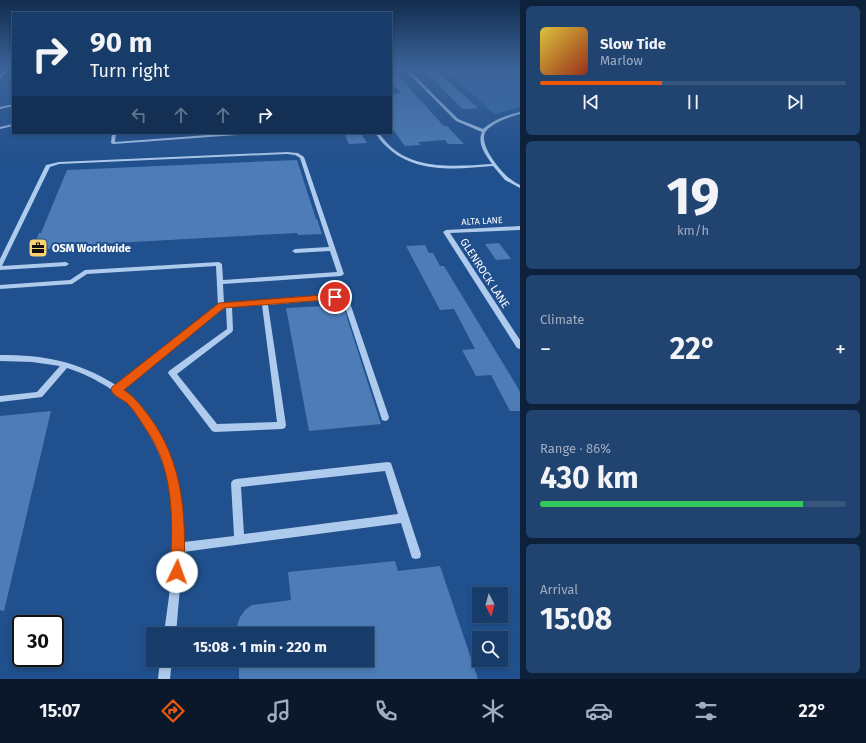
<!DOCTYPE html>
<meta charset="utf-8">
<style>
:root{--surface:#183c6a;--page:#214370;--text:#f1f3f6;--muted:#9fadc1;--line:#36567e;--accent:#ea580c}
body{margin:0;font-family:"Fira Sans",sans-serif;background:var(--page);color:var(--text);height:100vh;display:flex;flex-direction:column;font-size:15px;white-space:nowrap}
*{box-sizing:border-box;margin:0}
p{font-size:13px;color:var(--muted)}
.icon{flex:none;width:22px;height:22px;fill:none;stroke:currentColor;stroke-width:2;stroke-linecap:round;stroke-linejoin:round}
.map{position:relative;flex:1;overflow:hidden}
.side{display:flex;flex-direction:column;gap:6px;padding:6px;background:#0d213a;width:346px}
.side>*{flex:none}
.hud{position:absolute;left:12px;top:12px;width:380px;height:122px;border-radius:0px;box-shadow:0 2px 6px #0003,0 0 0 1px var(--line);background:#183c6a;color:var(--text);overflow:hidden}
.needle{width:26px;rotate:174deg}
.controls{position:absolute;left:472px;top:587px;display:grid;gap:8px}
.controls a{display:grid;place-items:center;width:36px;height:36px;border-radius:0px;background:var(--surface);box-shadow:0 2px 6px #0003,0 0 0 1px var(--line);font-size:20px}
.speed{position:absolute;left:12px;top:615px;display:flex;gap:8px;font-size:20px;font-weight:700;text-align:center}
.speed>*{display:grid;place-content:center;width:52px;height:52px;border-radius:50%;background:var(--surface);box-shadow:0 2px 6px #0003,0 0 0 1px var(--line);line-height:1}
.speed .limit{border:2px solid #111;border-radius:6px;background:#fff;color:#111}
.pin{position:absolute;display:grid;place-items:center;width:34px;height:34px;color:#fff;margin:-17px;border:2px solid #fff;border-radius:50%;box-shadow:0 1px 4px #0007}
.me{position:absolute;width:44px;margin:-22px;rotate:3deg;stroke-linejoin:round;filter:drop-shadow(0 0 3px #0008)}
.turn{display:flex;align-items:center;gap:14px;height:84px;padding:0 12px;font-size:18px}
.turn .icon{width:52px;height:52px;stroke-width:2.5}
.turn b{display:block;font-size:28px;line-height:34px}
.lanes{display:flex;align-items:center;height:38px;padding:0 12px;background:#0003;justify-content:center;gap:20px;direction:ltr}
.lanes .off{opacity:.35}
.big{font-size:30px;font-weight:700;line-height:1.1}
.side .card{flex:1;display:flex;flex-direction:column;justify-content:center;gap:6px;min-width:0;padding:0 14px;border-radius:6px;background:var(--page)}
.side .dial{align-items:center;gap:0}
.dial b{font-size:52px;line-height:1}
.song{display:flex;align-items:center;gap:12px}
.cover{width:48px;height:48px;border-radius:6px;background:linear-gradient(135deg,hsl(50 70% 55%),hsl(10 70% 35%))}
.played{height:4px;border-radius:2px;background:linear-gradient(90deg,var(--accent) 40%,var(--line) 40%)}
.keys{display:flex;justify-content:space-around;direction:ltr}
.heat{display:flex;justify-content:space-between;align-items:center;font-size:22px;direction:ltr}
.charge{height:6px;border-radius:3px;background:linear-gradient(90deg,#34c759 86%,var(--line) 0)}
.trip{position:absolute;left:146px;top:627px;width:228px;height:40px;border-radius:0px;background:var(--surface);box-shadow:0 2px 6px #0003,0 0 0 1px var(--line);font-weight:700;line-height:40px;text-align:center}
.tab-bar{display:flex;height:64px;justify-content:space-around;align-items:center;background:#0a182a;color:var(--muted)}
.tab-bar .icon{width:28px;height:28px}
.tab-bar .on{color:var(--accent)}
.tab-bar b{font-size:18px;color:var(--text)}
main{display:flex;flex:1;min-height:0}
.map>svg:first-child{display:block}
</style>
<main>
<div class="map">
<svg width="520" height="679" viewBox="0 0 520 679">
<rect width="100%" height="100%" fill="#20508d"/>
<!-- green -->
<polygon fill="#346aaa" points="442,68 520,68 520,107 495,114"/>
<!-- building -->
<g fill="#4d7cb6">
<polygon points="391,68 444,126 447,126 464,144 448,144 445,140 418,142 421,145 405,146 391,127 391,94 401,93 391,82"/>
<polygon points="421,68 433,68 478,108 463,109"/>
<polygon points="344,133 361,133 367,143 349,144"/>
<polygon points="297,160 316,219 317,219 322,234 298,235 297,233 59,246 59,248 32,250 39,233 41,233 67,170"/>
<polygon points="499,243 511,259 496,260 485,244"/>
<polygon points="425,245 429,253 433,253 440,266 444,266 515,383 520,392 520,411 510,411 491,375 476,376 462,350 475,349 454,309 440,310 406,246"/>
<polygon points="343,305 381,424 309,431 286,308"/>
<polygon points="51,411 4,611 0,610 0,416"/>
<polygon points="395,561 398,571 440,566 478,679 239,679 239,660 367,660 367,634 238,634 237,626 240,617 245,610 252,605 291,600 288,572"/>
</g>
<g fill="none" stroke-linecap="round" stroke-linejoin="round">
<!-- minor -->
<g fill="#aecaec" fill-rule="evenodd">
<polygon points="6,68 10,68 0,79 0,76"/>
<path d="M 403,68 L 407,68 L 458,119 L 483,129 C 493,120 507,115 520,112 L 520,114 C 510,117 493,122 486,131 C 477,143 500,171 509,178 C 513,181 516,183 520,185 L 520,188 L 505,180 L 493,166 C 458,169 415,174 387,147 C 382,143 379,138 375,133 L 379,133 C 382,137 385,141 389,145 C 415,171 458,166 492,164 C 485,154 477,143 482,132 L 456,121 Z"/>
<polygon points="13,104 13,106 0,109 0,107"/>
<polygon points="13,124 13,126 0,129 0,127"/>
<polygon points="112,133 116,133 115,142 234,133 253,133 251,134 113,144 111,143"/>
<path d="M 287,152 L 298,153 L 304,157 L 344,274 L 341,276 L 223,284 L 224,304 L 335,295 L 346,298 L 350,303 L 389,417 L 388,420 L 385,421 L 382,420 L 381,417 L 344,304 L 342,302 L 335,299 L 268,305 L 286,425 L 285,428 L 282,429 L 215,432 L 212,431 L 168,373 L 169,371 L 227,329 L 226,308 L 224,308 L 122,390 C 134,398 141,407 149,419 C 174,456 184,498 184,542 L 234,536 L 231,483 L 233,480 L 236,479 L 388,462 L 391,463 L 392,466 L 421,554 L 420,558 L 416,559 L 412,558 L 401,523 L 183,552 L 176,634 L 164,634 C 169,595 176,555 174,516 C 172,482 160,450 142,422 C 138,416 134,409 129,404 C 115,389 87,374 67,368 L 42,397 L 0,402 L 0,396 L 37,392 L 60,366 L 32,362 L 0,361 L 0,355 C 45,355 77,361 116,385 L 218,306 L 216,266 L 87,274 L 72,284 L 0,289 L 0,285 L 70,280 L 85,270 L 219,262 L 222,264 L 223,280 L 337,272 L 330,251 L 295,253 L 292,251 L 295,249 L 329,247 L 300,158 L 295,155 L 287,154 L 59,164 L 50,167 L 2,266 L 66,262 L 69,264 L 66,266 L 0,270 L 0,259 L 46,165 L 59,162 ZM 262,305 L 277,422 L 217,424 L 177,374 L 232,332 L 233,330 L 232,307 ZM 385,471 L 398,514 L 244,534 L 241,487 Z"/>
<polygon points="520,226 520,230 450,233 520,340 520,349 517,348 443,232 446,230"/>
<polygon points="160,660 172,660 170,679 158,679"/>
</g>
</g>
<!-- sky -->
<linearGradient id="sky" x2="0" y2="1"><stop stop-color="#122c4e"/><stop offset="0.42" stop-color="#3c649a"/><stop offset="1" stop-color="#3c649a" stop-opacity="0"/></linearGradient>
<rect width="520" height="163" fill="url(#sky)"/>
<!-- route -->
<path fill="#ea580c" stroke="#983908" d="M 335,294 L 338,295 L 340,297 L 338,299 L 224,308 L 124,390 C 135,397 141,406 149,416 C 184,463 186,517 184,572 L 182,577 L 177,579 L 172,577 L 170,572 C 173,526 175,471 147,431 C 141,422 135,411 127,403 C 122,399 114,397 111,390 L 112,387 L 219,303 Z"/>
<!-- icons -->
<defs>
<g id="office-square" transform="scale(1)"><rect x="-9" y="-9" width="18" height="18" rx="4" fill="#f9d16e" stroke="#20508d"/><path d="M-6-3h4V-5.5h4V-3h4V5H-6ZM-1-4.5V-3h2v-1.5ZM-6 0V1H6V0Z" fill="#111"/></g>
</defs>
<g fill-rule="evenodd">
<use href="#office-square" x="38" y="248"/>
</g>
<g text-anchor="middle" stroke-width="4" stroke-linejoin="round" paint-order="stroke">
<!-- far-street labels -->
<g font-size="9" fill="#fff" stroke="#20508d">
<text transform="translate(482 221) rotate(-3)" y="3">ALTA LANE</text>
</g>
<!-- poi labels -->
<g font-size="11" font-weight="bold" fill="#fff" stroke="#20508d" text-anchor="start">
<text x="52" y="252">OSM Worldwide</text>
</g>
<!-- street labels -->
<g font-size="11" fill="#fff" stroke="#20508d">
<text transform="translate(485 273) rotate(57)" y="4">GLENROCK LANE</text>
</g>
</g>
</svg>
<div class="controls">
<a><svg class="needle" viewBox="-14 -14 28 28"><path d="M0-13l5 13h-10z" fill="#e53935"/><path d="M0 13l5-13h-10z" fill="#9fadc1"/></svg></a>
<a><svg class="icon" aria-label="search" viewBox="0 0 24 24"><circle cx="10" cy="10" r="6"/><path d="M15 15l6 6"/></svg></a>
</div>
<div class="speed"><div class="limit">30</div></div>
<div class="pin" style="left:335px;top:297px;background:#d93025"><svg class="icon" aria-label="arrive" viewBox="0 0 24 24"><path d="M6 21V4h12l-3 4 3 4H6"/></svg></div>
<svg class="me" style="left:177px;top:572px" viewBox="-20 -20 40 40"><circle r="19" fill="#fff"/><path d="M0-13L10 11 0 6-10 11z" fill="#ea580c"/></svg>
<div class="trip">15:08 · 1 min · 220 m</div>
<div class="hud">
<div class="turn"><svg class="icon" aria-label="right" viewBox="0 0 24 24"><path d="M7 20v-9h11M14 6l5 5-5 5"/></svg><div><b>90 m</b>Turn right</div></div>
<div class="lanes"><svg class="icon off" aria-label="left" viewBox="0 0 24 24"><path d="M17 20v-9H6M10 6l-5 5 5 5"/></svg><svg class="icon off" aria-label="ahead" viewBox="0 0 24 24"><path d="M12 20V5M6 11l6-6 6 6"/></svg><svg class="icon off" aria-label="ahead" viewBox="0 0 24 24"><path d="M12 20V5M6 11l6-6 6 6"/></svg><svg class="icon" aria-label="right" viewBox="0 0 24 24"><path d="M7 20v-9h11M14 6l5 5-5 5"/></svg></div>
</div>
</div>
<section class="side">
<div class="card">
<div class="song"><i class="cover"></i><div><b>Slow Tide</b><p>Marlow</p></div></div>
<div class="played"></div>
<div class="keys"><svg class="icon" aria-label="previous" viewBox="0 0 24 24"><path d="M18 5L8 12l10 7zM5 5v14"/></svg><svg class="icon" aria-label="pause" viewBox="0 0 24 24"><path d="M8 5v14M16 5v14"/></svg><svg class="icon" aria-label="next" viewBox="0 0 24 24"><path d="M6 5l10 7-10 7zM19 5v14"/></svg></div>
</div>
<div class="card dial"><b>19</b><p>km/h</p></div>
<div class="card"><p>Climate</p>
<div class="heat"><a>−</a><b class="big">22°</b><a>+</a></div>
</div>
<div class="card"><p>Range · 86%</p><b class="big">430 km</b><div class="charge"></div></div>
<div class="card"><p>Arrival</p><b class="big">15:08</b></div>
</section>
</main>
<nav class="tab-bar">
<b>15:07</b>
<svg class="icon on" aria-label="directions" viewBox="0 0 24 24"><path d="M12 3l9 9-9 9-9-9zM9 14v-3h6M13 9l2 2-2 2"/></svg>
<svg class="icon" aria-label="music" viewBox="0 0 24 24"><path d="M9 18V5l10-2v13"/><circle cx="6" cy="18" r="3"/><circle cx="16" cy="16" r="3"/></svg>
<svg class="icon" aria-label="phone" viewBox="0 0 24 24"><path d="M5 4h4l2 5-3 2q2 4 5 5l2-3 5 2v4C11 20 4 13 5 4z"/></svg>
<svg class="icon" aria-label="climate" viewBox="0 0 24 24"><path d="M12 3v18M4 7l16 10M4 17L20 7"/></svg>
<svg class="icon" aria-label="car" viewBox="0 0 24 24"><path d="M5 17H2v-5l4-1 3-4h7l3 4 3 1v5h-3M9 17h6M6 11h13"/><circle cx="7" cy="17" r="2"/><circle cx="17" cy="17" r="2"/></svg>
<svg class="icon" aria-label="filters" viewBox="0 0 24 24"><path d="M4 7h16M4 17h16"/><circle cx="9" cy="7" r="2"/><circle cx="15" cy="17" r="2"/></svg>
<b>22°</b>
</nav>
